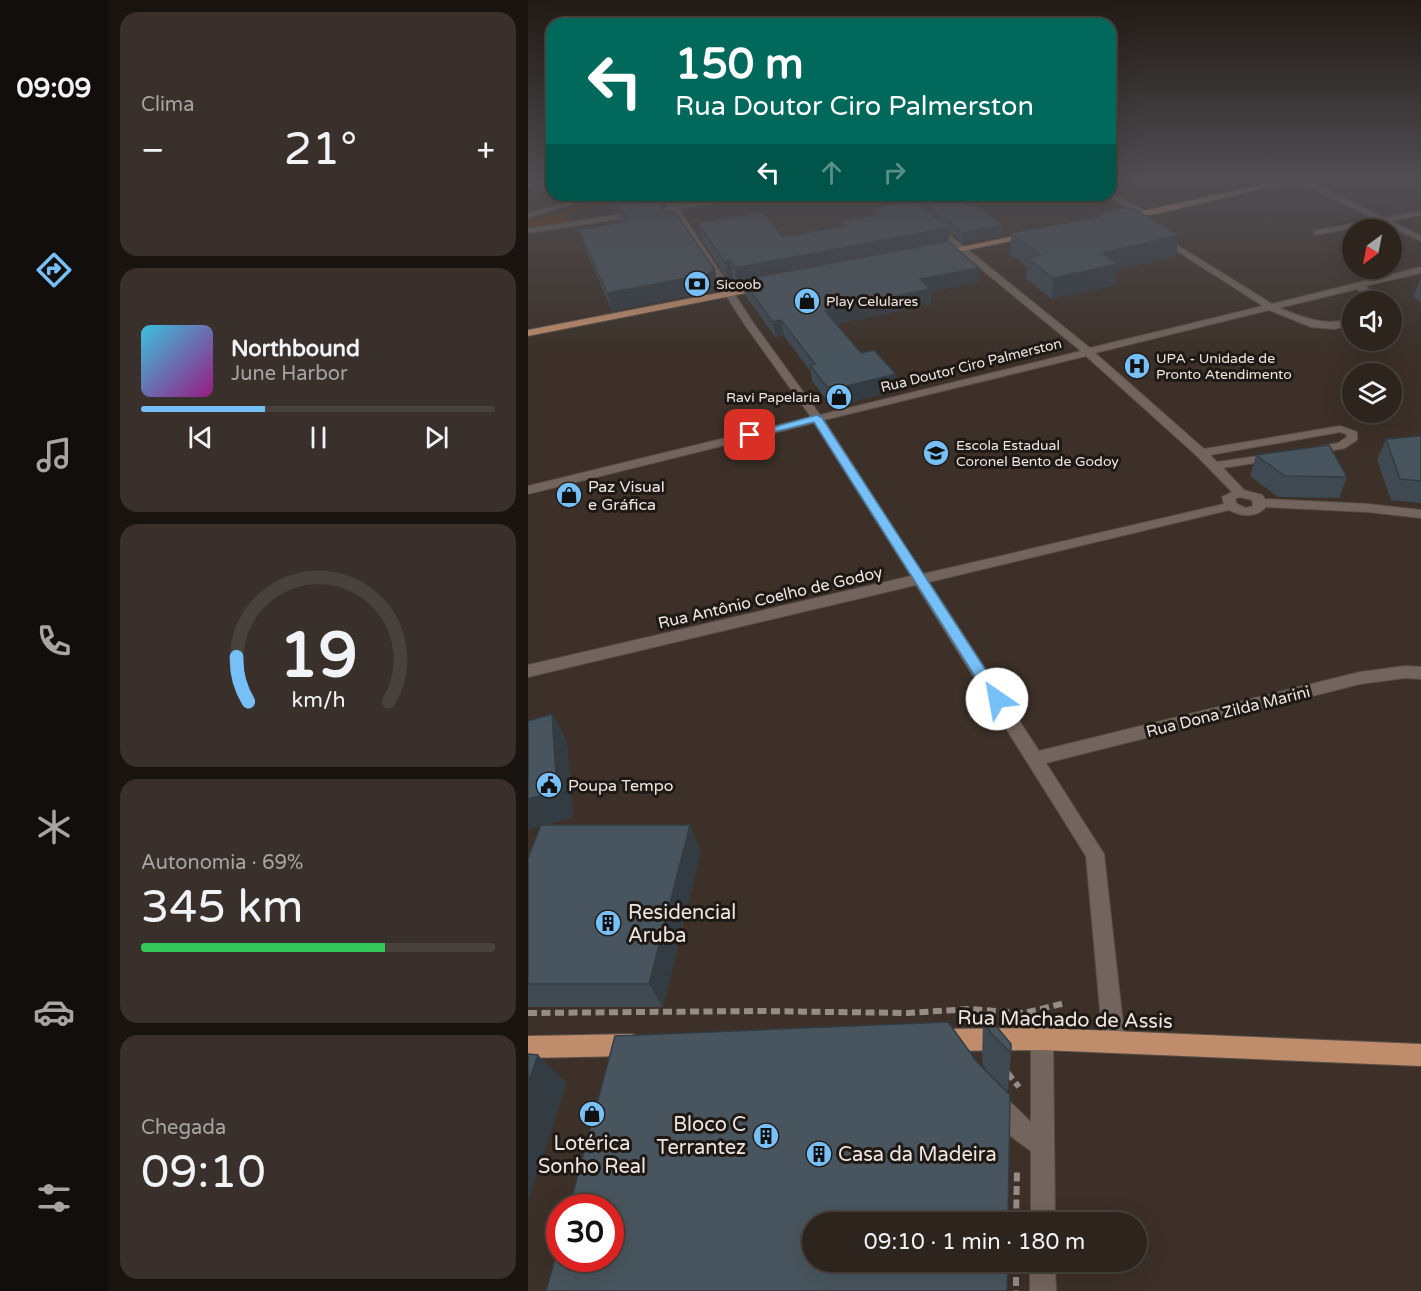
<!DOCTYPE html>
<html lang="pt">
<meta charset="utf-8">
<style>
:root{--surface:#2d241e;--page:#39302b;--text:#f1f3f6;--muted:#a7a4a4;--line:#48413c;--accent:#77bff7}
body{margin:0;font-family:"Varela Round",sans-serif;background:var(--page);color:var(--text);height:100vh;display:flex;flex-direction:column;font-size:22px;white-space:nowrap}
*{box-sizing:border-box;margin:0}
p{font-size:20px;color:var(--muted)}
.icon{flex:none;width:33px;height:33px;fill:none;stroke:currentColor;stroke-width:2;stroke-linecap:round;stroke-linejoin:round}
.map{position:relative;flex:1;overflow:hidden}
.panel{display:flex;flex-direction:column;gap:12px;padding:12px;background:#191410;width:420px}
.panel>*{flex:none}
.guide{position:absolute;left:18px;top:18px;width:570px;height:183px;border-radius:18px;box-shadow:0 6px 24px #0002,0 0 0 2px var(--line);background:#00695c;color:#fff;overflow:hidden}
.needle{width:39px;rotate:212deg}
.tools{position:absolute;left:814px;top:219px;display:grid;gap:12px}
.tools a{display:grid;place-items:center;width:60px;height:60px;border-radius:50%;background:var(--surface);box-shadow:0 6px 24px #0002,0 0 0 2px var(--line);font-size:30px}
.speed{position:absolute;left:18px;top:1194px;display:flex;gap:12px;font-size:30px;font-weight:700;text-align:center}
.speed>*{display:grid;place-content:center;width:78px;height:78px;border-radius:50%;background:var(--surface);box-shadow:0 6px 24px #0002,0 0 0 2px var(--line);line-height:1}
.speed .limit{border:9px solid #d22;background:#fff;color:#111}
.pin{position:absolute;display:grid;place-items:center;width:51px;height:51px;color:#fff;margin:-26px;border-radius:12px;box-shadow:0 3px 9px #0006}
.me{position:absolute;width:66px;margin:-33px;rotate:327deg;stroke-linejoin:round;filter:drop-shadow(0 0 4px #0008)}
.turn{display:flex;align-items:center;gap:21px;height:126px;padding:0 30px;font-size:27px}
.turn .icon{width:78px;height:78px;stroke-width:2.5}
.turn b{display:block;font-size:42px;line-height:51px}
.lanes{display:flex;align-items:center;height:57px;padding:0 30px;background:#0003;justify-content:center;gap:30px;direction:ltr}
.lanes .off{opacity:.35}
.big{font-size:45px;font-weight:600;line-height:1.1}
.panel .card{flex:1;display:flex;flex-direction:column;justify-content:center;gap:9px;min-width:0;padding:0 21px;border-radius:18px;background:var(--page)}
.panel .dial{align-items:center;gap:0}
.dial svg{height:156px;overflow:visible;fill:none;stroke:var(--line);stroke-width:7;stroke-linecap:round;text-anchor:middle}
.dial text{fill:var(--text);stroke:none}
.song{display:flex;align-items:center;gap:18px}
.cover{width:72px;height:72px;border-radius:9px;background:linear-gradient(135deg,hsl(190 70% 55%),hsl(310 70% 35%))}
.played{height:6px;border-radius:3px;background:linear-gradient(90deg,var(--accent) 35%,var(--line) 35%)}
.keys{display:flex;justify-content:space-around;direction:ltr}
.heat{display:flex;justify-content:space-between;align-items:center;font-size:33px;direction:ltr}
.charge{height:9px;border-radius:4px;background:linear-gradient(90deg,#34c759 69%,var(--line) 0)}
.trip{position:absolute;left:274px;top:1212px;width:345px;height:60px;border-radius:30px;background:var(--surface);box-shadow:0 6px 24px #0002,0 0 0 2px var(--line);font-weight:600;line-height:60px;text-align:center}
main{display:flex;flex:1;min-height:0}
.tabs{display:flex;flex-direction:column;width:108px;justify-content:space-around;align-items:center;background:#120e0c;color:var(--muted)}
.tabs .icon{width:42px;height:42px}
.tabs .selected{color:var(--accent)}
.tabs b{font-size:27px;color:var(--text)}
.map>svg:first-child{display:block}
</style>
<main>
<nav class="tabs">
<b>09:09</b>
<svg class="icon selected" aria-label="directions" viewBox="0 0 24 24"><path d="M12 3l9 9-9 9-9-9zM9 14v-3h6M13 9l2 2-2 2"/></svg>
<svg class="icon" aria-label="music" viewBox="0 0 24 24"><path d="M9 18V5l10-2v13"/><circle cx="6" cy="18" r="3"/><circle cx="16" cy="16" r="3"/></svg>
<svg class="icon" aria-label="phone" viewBox="0 0 24 24"><path d="M5 4h4l2 5-3 2q2 4 5 5l2-3 5 2v4C11 20 4 13 5 4z"/></svg>
<svg class="icon" aria-label="climate" viewBox="0 0 24 24"><path d="M12 3v18M4 7l16 10M4 17L20 7"/></svg>
<svg class="icon" aria-label="car" viewBox="0 0 24 24"><path d="M5 17H2v-5l4-1 3-4h7l3 4 3 1v5h-3M9 17h6M6 11h13"/><circle cx="7" cy="17" r="2"/><circle cx="17" cy="17" r="2"/></svg>
<svg class="icon" aria-label="filters" viewBox="0 0 24 24"><path d="M4 7h16M4 17h16"/><circle cx="9" cy="7" r="2"/><circle cx="15" cy="17" r="2"/></svg>
</nav>
<section class="panel">
<div class="card"><p>Clima</p>
<div class="heat"><a>−</a><b class="big">21°</b><a>+</a></div>
</div>
<div class="card">
<div class="song"><i class="cover"></i><div><b>Northbound</b><p>June Harbor</p></div></div>
<div class="played"></div>
<div class="keys"><svg class="icon" aria-label="previous" viewBox="0 0 24 24"><path d="M18 5L8 12l10 7zM5 5v14"/></svg><svg class="icon" aria-label="pause" viewBox="0 0 24 24"><path d="M8 5v14M16 5v14"/></svg><svg class="icon" aria-label="next" viewBox="0 0 24 24"><path d="M6 5l10 7-10 7zM19 5v14"/></svg></div>
</div>
<div class="card dial"><svg viewBox="0 0 100 80">
<path d="M14 69A42 42 0 1 1 86 69"/>
<path d="M14 69A42 42 0 0 1 8 46" stroke="#77bff7"/>
<text x="50" y="56" font-size="32" font-weight="700">19</text>
<text x="50" y="72" font-size="11">km/h</text>
</svg></div>
<div class="card"><p>Autonomia · 69%</p><b class="big">345 km</b><div class="charge"></div></div>
<div class="card"><p>Chegada</p><b class="big">09:10</b></div>
</section>
<div class="map">
<svg width="893" height="1291" viewBox="0 0 893 1291">
<rect width="100%" height="100%" fill="#3c3028"/>
<!-- green -->
<polygon fill="#673204" points="89,195 116,195 40,212 44,222 0,229 0,222"/>
<g fill="none" stroke-linecap="round" stroke-linejoin="round">
<!-- stream -->
<polyline stroke="#b36428" stroke-width="4" points="0,185 21,178"/>
<!-- minor casing -->
<g stroke="#584e47" stroke-width="2">
<g id="minor">
<polygon points="769,178 776,178 856,218 893,211 893,215 863,221 893,236 893,241 854,223 786,235 786,231 847,219 769,181"/>
<polygon points="582,192 619,212 620,214 613,216 579,196 582,195"/>
<polygon points="61,195 73,195 0,218 0,214"/>
<path d="M 134,195 L 142,195 L 148,205 L 214,195 L 232,195 L 151,209 L 226,324 L 292,415 L 553,351 L 363,195 L 372,195 L 562,348 L 735,306 L 630,239 L 629,237 L 633,235 L 744,304 L 893,267 L 893,273 L 837,286 L 856,302 L 846,302 L 829,289 L 751,308 C 780,319 794,326 825,319 L 825,325 L 806,329 L 783,327 L 741,310 L 567,353 L 676,449 L 812,426 L 829,432 L 829,440 L 817,448 L 782,455 L 776,451 L 778,449 L 810,443 L 819,437 L 818,434 L 812,432 L 682,455 L 689,462 L 751,453 L 751,459 L 695,468 L 716,490 L 734,495 L 737,499 L 840,504 L 893,510 L 893,518 L 840,512 L 738,507 C 728,518 714,517 701,510 L 401,582 L 511,751 L 832,672 L 877,666 L 893,667 L 893,679 L 877,678 L 832,684 L 518,763 L 576,854 L 597,1042 L 594,1050 L 586,1053 L 578,1050 L 575,1042 L 558,856 L 388,585 L 0,677 L 0,665 L 383,576 L 286,423 L 0,494 L 0,486 L 283,417 L 217,325 L 144,211 L 135,209 L 141,206 ZM 558,356 L 669,456 L 704,492 L 694,497 L 696,504 L 395,574 L 296,420 ZM 712,497 L 724,500 L 725,506 L 718,508 L 709,504 L 707,499 Z"/>
<polygon points="113,211 117,213 116,215 0,233 0,229"/>
<path d="M 514,1028 L 522,1031 L 525,1039 L 527,1222 L 503,1222 L 503,1151 C 486,1139 466,1125 458,1105 L 461,1097 L 469,1094 L 477,1097 L 503,1122 L 503,1039 L 506,1031 Z"/>
<polygon points="502,1262 527,1262 528,1291 502,1291"/>
</g>
</g>
<!-- major casing -->
<g stroke="#584e47" stroke-width="2">
<g id="major">
<polygon points="766,178 779,178 628,214 595,218 591,216"/>
<polygon points="501,233 505,235 504,237 409,256 405,253"/>
<polygon points="236,284 239,285 239,289 0,336 0,330"/>
<polygon points="514,1028 893,1044 893,1066 514,1050 413,1051 405,1048 402,1040 405,1032 413,1029"/>
<polygon points="104,1034 112,1037 115,1045 112,1053 104,1056 0,1058 0,1036"/>
</g>
</g>
<!-- path -->
<g stroke="#968c86" stroke-width="6" stroke-dasharray="9 4.5" stroke-linecap="butt">
<polyline points="0,1013 231,1011 380,1013 441,1009 496,1013 537,1003"/>
<polyline points="479,1072 491,1087"/>
<polyline points="488,1222 489,1169"/>
<polyline points="488,1277 488,1291"/>
</g>
<!-- minor -->
<use href="#minor" fill="#73655d" fill-rule="evenodd"/>
<!-- major -->
<use href="#major" fill="#bf8d6c" fill-rule="evenodd"/>
</g>
<!-- wall -->
<g fill="#3f4951">
<polygon points="78,195 124,195 126,200 138,214 190,287 184,291 84,311 56,246 51,230 94,222 91,212 87,212 80,203"/>
<polygon points="382,195 425,195 440,206 475,225 474,235 435,243 421,231 421,242 451,282 402,292 403,304 309,324 333,353 368,374 369,390 313,405 300,402 284,381 283,372 256,336 248,338 217,295 215,286 211,287 205,278 200,281 174,240 170,223 255,237 314,227 313,221 345,215 345,208 401,212 401,209"/>
<polygon points="567,214 648,256 589,270 587,285 524,299 498,279 499,267 482,254 483,233 567,217"/>
<polygon points="892,280 893,280 893,302 885,297"/>
<polygon points="893,436 893,503 863,500 849,460 858,439"/>
<polygon points="728,455 819,477 811,498 750,497 722,476"/>
<polygon points="24,714 39,742 45,817 19,825 173,851 135,1007 0,1007 0,858 12,826 0,830"/>
<polygon points="455,1020 483,1053 480,1092 449,1062 460,1073 454,1063"/>
</g>
<!-- shaded-wall -->
<g fill="#333c42">
<polygon points="82,195 124,195 127,206 89,205 91,212 87,212"/>
<polygon points="475,225 474,235 435,243 435,233"/>
<polygon points="421,228 421,246 214,280 215,286 211,287 207,268"/>
<polygon points="651,235 648,256 589,270 587,285 524,299 525,278 574,253"/>
<polygon points="201,259 205,278 200,281 197,262"/>
<polygon points="451,268 451,282 402,292 403,304 299,326 297,311 392,279"/>
<polygon points="187,270 190,287 184,291 84,311 79,293"/>
<polygon points="253,320 256,336 248,338 245,322"/>
<polygon points="368,374 369,390 313,405 311,388"/>
<polygon points="24,714 39,742 45,817 0,830 0,799"/>
<polygon points="162,825 173,851 135,1007 121,984"/>
<polygon points="10,1055 39,1083 0,1201 0,1083"/>
</g>
<!-- building -->
<g fill="#49555e" stroke="#333c42" stroke-width="1.5">
<polygon points="394,195 425,195 440,206 448,205 475,225 435,233 401,206 407,205"/>
<polygon points="129,199 138,214 148,213 187,270 180,274 79,293 51,230 101,221 89,205"/>
<polygon points="387,201 421,228 207,268 201,259 197,262 170,223 234,212 255,237 318,226 313,221 351,214 345,208"/>
<polygon points="597,208 606,209 651,235 574,253 590,264 525,278 499,258 512,255 483,233 571,217 567,214"/>
<polygon points="420,241 451,268 392,279 402,289 297,311 333,353 346,350 368,374 311,388 298,386 282,365 287,364 253,320 245,322 214,280"/>
<polygon points="893,436 893,481 872,479 858,439"/>
<polygon points="801,445 819,477 757,476 728,455"/>
<polygon points="24,714 29,791 0,799 0,721"/>
<polygon points="13,825 162,825 121,984 0,984 0,858"/>
<polygon points="455,1020 463,1020 483,1044 483,1053 463,1033"/>
<polygon points="420,1022 449,1062 482,1095 480,1222 285,1222 285,1262 480,1262 479,1291 18,1291 32,1241 32,1258 82,1258 82,1208 41,1208 87,1036"/>
<polygon points="0,1054 10,1055 0,1083"/>
</g>
<!-- sky -->
<linearGradient id="sky" x2="0" y2="1"><stop stop-color="#211a16"/><stop offset="0.5" stop-color="#504e53"/><stop offset="1" stop-color="#504e53" stop-opacity="0"/></linearGradient>
<rect width="893" height="359" fill="url(#sky)"/>
<!-- route -->
<polygon fill="#77bff7" stroke="#4d7ca1" stroke-width="1.5" points="289,415 294,418 474,695 476,699 474,703 464,703 286,422 222,438 217,435"/>
<!-- icons -->
<defs>
<g id="bank-disc" transform="scale(1.35)"><circle r="9.5" fill="#77bff7" stroke="#1f1916"/><path d="M-6-4H6V4H-6ZM0-2.3a2.3 2.3 0 1 0 0 4.6a2.3 2.3 0 1 0 0-4.6Z" fill="#111"/></g>
<g id="shop-disc" transform="scale(1.35)"><circle r="9.5" fill="#77bff7" stroke="#1f1916"/><path d="M-5-2.5h2.3a2.7 3.5 0 0 1 5.4 0H5L5.5 6h-11ZM-1.5-2.5h3a1.5 2.3 0 0 0-3 0Z" fill="#111"/></g>
<g id="hospital-disc" transform="scale(1.35)"><circle r="9.5" fill="#77bff7" stroke="#1f1916"/><path d="M-5-5h3v3.5h4V-5h3V5h-3V1.5h-4V5h-3Z" fill="#111"/></g>
<g id="school-disc" transform="scale(1.35)"><circle r="9.5" fill="#77bff7" stroke="#1f1916"/><path d="M0-5L7-2L0 1L-7-2ZM-4 1L0 2.5L4 1V4Q0 6-4 4Z" fill="#111"/></g>
<g id="civic-disc" transform="scale(1.35)"><circle r="9.5" fill="#77bff7" stroke="#1f1916"/><path d="M-.6-6.5H3V-4.5H.6V-3L4-1V1h2V6H-6V1h2V-1L-.6-3ZM-1.2 2.5V6h2.4V2.5Z" fill="#111"/></g>
<g id="building-disc" transform="scale(1.35)"><circle r="9.5" fill="#77bff7" stroke="#1f1916"/><path d="M-4-6H4V6H1V3H-1V6H-4ZM-2.5-4.3h1.7v1.8h-1.7ZM.8-4.3h1.7v1.8H.8ZM-2.5-1h1.7V.8h-1.7ZM.8-1h1.7V.8H.8Z" fill="#111"/></g>
</defs>
<g fill-rule="evenodd">
<use href="#bank-disc" x="169" y="284"/>
<use href="#shop-disc" x="279" y="301"/>
<use href="#hospital-disc" x="609" y="366"/>
<use href="#shop-disc" x="311" y="397"/>
<use href="#school-disc" x="408" y="453"/>
<use href="#shop-disc" x="41" y="495"/>
<use href="#civic-disc" x="21" y="785"/>
<use href="#building-disc" x="80" y="923"/>
<use href="#shop-disc" x="64" y="1114"/>
<use href="#building-disc" x="238" y="1136"/>
<use href="#building-disc" x="291" y="1154"/>
</g>
<g text-anchor="middle" stroke-width="6" stroke-linejoin="round" paint-order="stroke">
<!-- far-poi labels -->
<g font-size="14" fill="#eee6e1" stroke="#1f1916" text-anchor="start">
<text x="188" y="289">Sicoob</text>
<text x="298" y="306">Play Celulares</text>
<text x="628" y="363">UPA - Unidade de<tspan x="628" dy="16">Pronto Atendimento</tspan></text>
<text x="292" y="402" text-anchor="end">Ravi Papelaria</text>
<text x="428" y="450">Escola Estadual<tspan x="428" dy="16">Coronel Bento de Godoy</tspan></text>
</g>
<!-- far-street labels -->
<g font-size="14" fill="#eee6e1" stroke="#1f1916">
<text transform="translate(443 365) rotate(-14)" y="5">Rua Doutor Ciro Palmerston</text>
</g>
<!-- poi labels -->
<g font-size="16" fill="#eee6e1" stroke="#1f1916" text-anchor="start">
<text x="60" y="492">Paz Visual<tspan x="60" dy="18">e Gráfica</tspan></text>
<text x="40" y="791">Poupa Tempo</text>
</g>
<!-- street labels -->
<g font-size="16" fill="#eee6e1" stroke="#1f1916">
<text transform="translate(242 597) rotate(-13)" y="6">Rua Antônio Coelho de Godoy</text>
<text transform="translate(700 711) rotate(-14)" y="6">Rua Dona Zilda Marini</text>
</g>
<!-- near-poi labels -->
<g font-size="20" fill="#eee6e1" stroke="#1f1916" text-anchor="start">
<text x="100" y="919">Residencial<tspan x="100" dy="23">Aruba</tspan></text>
<text x="218" y="1131" text-anchor="end">Bloco C<tspan x="218" dy="23">Terrantez</tspan></text>
<text x="64" y="1150" text-anchor="middle">Lotérica<tspan x="64" dy="23">Sonho Real</tspan></text>
<text x="310" y="1161">Casa da Madeira</text>
</g>
<!-- near-street labels -->
<g font-size="20" fill="#eee6e1" stroke="#1f1916">
<text transform="translate(537 1019) rotate(1)" y="7">Rua Machado de Assis</text>
</g>
</g>
</svg>
<div class="tools">
<a><svg class="needle" viewBox="-14 -14 28 28"><path d="M0-13l5 13h-10z" fill="#e53935"/><path d="M0 13l5-13h-10z" fill="#a7a4a4"/></svg></a>
<a><svg class="icon" aria-label="sound" viewBox="0 0 24 24"><path d="M4 9h4l5-4v14l-5-4H4zM17 9q2 3 0 6"/></svg></a>
<a><svg class="icon" aria-label="layers" viewBox="0 0 24 24"><path d="M12 4l9 5-9 5-9-5zM3 14l9 5 9-5"/></svg></a>
</div>
<div class="speed"><div class="limit">30</div></div>
<div class="pin" style="left:222px;top:435px;background:#d93025"><svg class="icon" aria-label="arrive" viewBox="0 0 24 24"><path d="M6 21V4h12l-3 4 3 4H6"/></svg></div>
<svg class="me" style="left:469px;top:699px" viewBox="-20 -20 40 40"><circle r="19" fill="#fff"/><path d="M0-13L10 11 0 6-10 11z" fill="#77bff7"/></svg>
<div class="trip">09:10 · 1 min · 180 m</div>
<div class="guide">
<div class="turn"><svg class="icon" aria-label="left" viewBox="0 0 24 24"><path d="M17 20v-9H6M10 6l-5 5 5 5"/></svg><div><b>150 m</b>Rua Doutor Ciro Palmerston</div></div>
<div class="lanes"><svg class="icon" aria-label="left" viewBox="0 0 24 24"><path d="M17 20v-9H6M10 6l-5 5 5 5"/></svg><svg class="icon off" aria-label="ahead" viewBox="0 0 24 24"><path d="M12 20V5M6 11l6-6 6 6"/></svg><svg class="icon off" aria-label="right" viewBox="0 0 24 24"><path d="M7 20v-9h11M14 6l5 5-5 5"/></svg></div>
</div>
</div>
</main>
